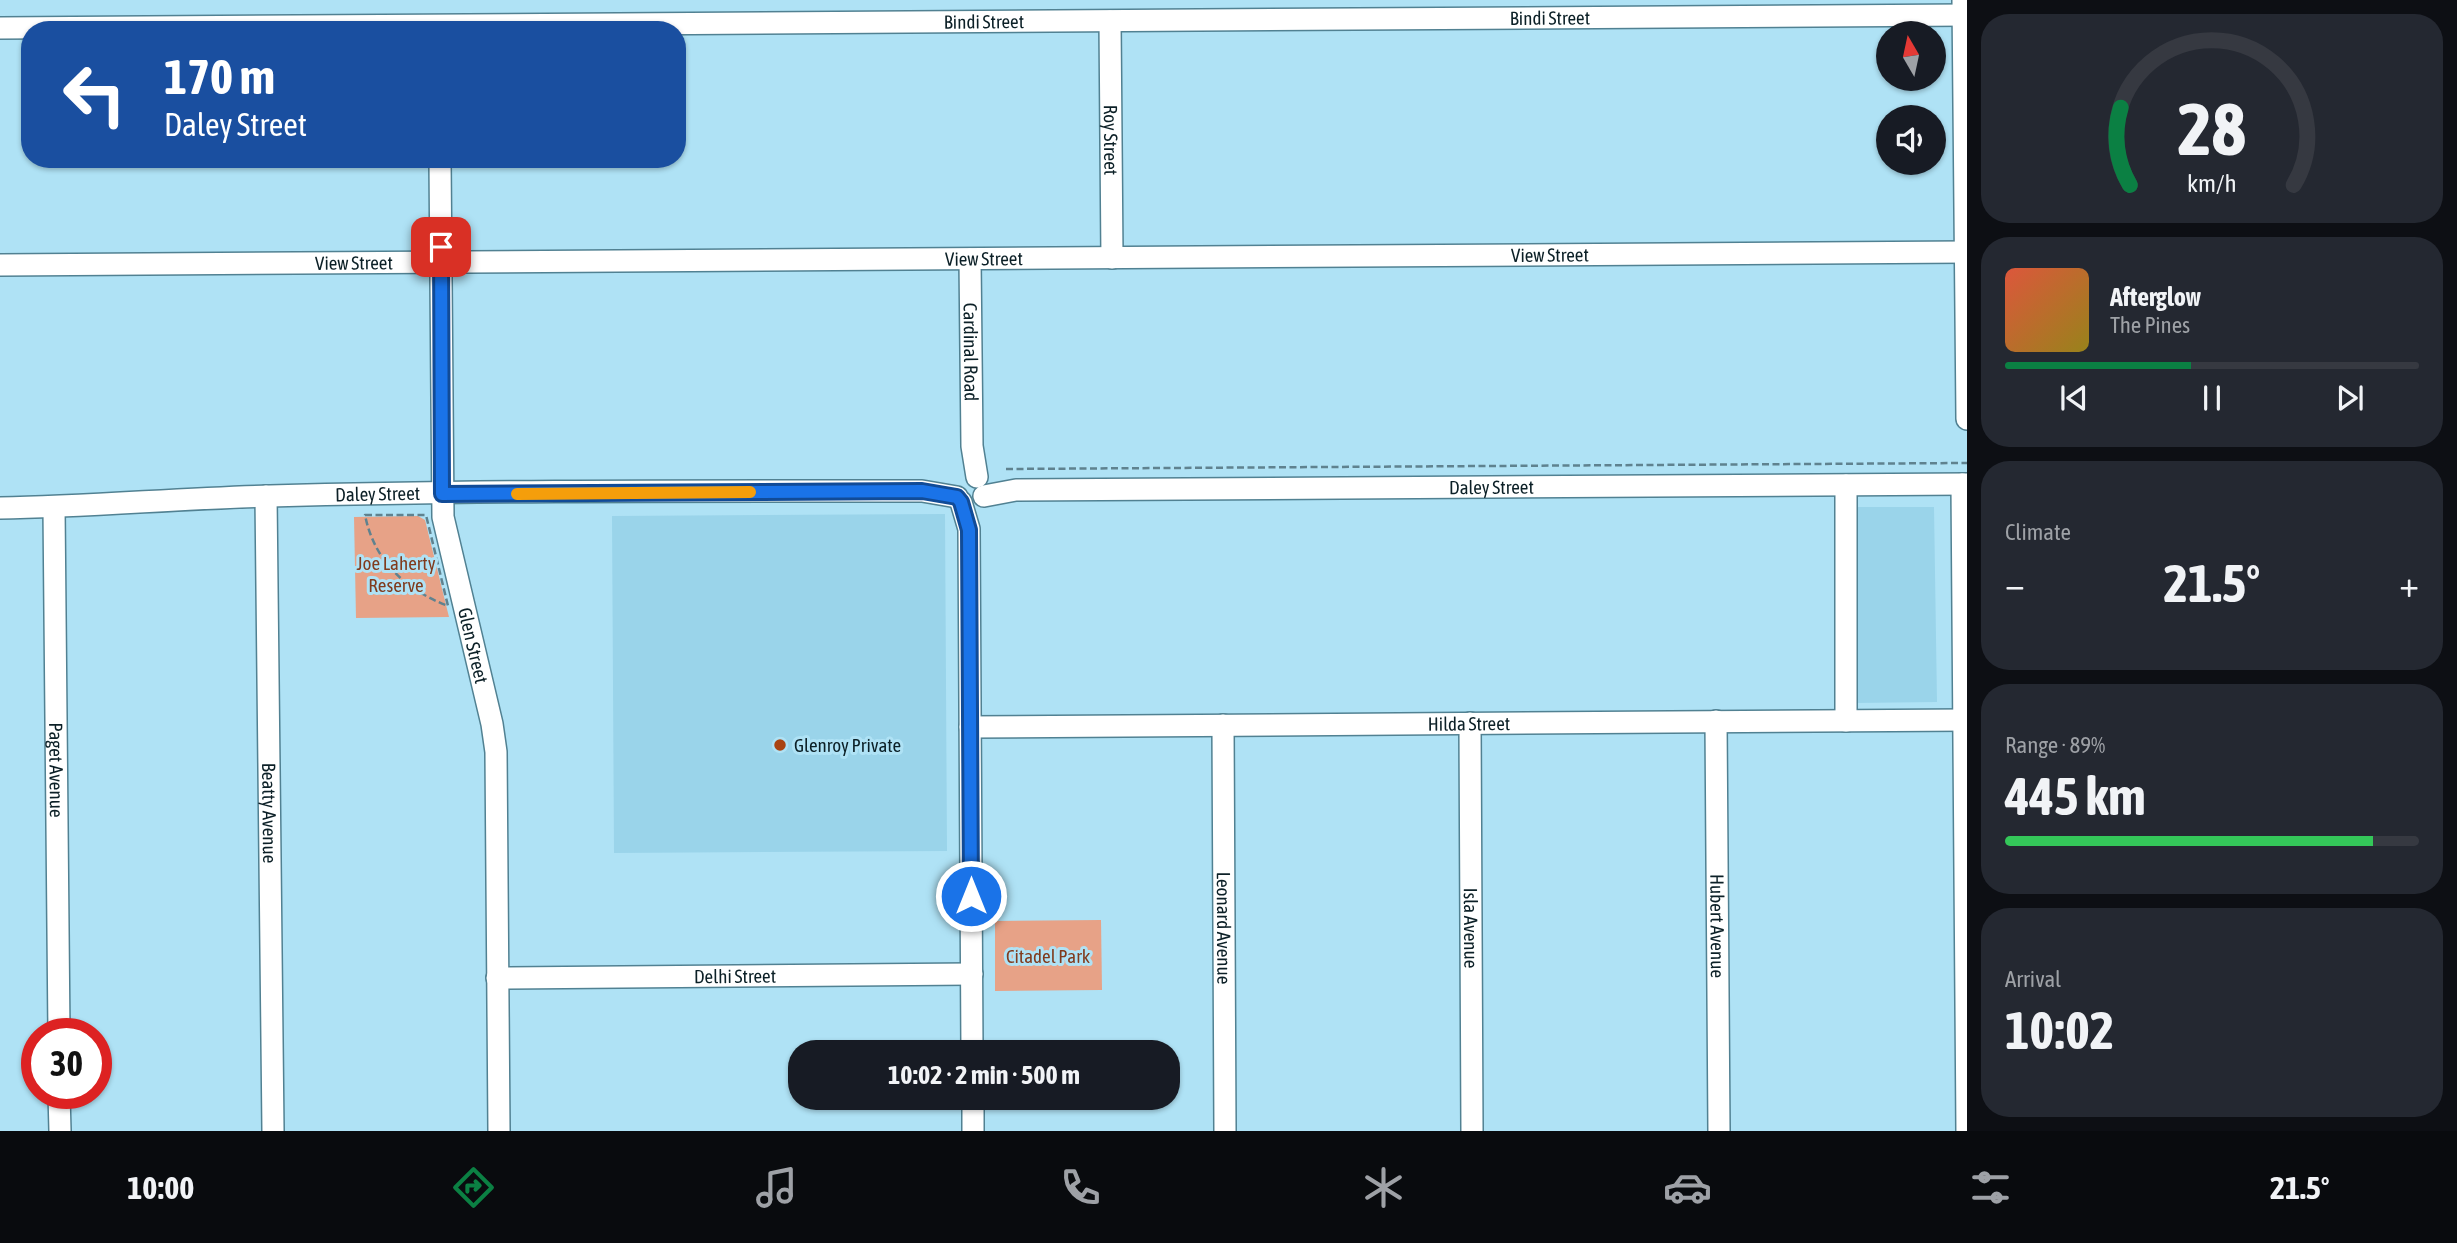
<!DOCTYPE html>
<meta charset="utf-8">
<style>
:root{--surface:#171b24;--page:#242831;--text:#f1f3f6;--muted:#9ea1a6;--line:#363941;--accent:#0b8043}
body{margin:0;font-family:"Asap Condensed",sans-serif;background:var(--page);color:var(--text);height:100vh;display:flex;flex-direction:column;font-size:26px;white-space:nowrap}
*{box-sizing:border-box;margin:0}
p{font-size:23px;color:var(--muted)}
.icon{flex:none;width:38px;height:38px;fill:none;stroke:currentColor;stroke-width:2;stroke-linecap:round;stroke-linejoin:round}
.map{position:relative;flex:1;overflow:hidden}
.sheet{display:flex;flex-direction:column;gap:14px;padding:14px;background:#0d0f14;width:490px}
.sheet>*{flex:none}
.top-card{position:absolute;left:21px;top:21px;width:665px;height:147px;border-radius:28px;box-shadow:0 2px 5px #0004;background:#1a4fa0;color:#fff;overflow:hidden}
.needle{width:46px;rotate:351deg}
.fabs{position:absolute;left:1876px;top:21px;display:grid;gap:14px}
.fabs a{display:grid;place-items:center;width:70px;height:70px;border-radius:50%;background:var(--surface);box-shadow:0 2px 5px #0004;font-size:35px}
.speed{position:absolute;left:21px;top:1018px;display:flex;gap:14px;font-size:35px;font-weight:700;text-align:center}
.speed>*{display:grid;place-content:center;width:91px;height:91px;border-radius:50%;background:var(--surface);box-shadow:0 2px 5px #0004;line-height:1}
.speed .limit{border:10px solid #d22;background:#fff;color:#111}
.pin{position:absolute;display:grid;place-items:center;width:60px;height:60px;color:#fff;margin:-30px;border-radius:14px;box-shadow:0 4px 10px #0006}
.me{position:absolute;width:77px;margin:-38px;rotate:0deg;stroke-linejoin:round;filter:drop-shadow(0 0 5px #0008)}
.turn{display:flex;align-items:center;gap:24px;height:147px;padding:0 28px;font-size:32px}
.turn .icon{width:91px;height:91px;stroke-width:2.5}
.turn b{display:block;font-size:49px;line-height:60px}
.big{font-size:52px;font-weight:700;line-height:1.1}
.sheet .widget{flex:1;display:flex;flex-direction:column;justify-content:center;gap:10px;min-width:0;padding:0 24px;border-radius:28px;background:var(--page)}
.sheet .dial{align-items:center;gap:0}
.dial svg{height:182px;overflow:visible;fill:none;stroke:var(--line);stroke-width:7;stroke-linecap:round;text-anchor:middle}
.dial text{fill:var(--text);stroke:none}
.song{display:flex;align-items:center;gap:21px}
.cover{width:84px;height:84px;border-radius:10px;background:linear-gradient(135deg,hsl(10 70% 55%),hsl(50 70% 35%))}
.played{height:7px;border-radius:4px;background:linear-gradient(90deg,var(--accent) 45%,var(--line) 45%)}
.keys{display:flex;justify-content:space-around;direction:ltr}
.heat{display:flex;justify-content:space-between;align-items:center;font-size:38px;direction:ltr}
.charge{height:10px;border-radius:5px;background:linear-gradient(90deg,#34c759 89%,var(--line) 0)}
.trip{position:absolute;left:788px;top:1040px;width:392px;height:70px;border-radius:28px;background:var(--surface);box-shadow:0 2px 5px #0004;font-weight:700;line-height:70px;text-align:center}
.tabs{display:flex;height:112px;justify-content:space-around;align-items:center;background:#090b0e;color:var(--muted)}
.tabs .icon{width:49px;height:49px}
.tabs .current{color:var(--accent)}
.tabs b{font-size:32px;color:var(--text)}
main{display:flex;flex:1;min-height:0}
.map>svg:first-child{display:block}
</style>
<main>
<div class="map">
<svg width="1967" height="1131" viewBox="0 0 1967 1131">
<rect width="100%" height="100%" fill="#afe2f5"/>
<!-- built -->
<g fill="#9ad4ea">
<polygon points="1853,507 1934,507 1937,702 1854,703"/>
<polygon points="945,514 947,851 614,853 612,516"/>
</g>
<!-- green -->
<g fill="#e7a287">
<polygon points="418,516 425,520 449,617 356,618 354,517"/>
<polygon points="1101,920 1102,990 995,991 995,921"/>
</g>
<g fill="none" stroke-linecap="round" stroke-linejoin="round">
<!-- minor casing -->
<g stroke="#518192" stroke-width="24">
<g id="minor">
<polyline points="1963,0 1967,419"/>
<path id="s1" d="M 1110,21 L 1112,258"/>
<path id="s2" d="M 0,28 L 1967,15"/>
<path id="s3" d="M 440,159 L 443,517 L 492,724 L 496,752 L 499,1131"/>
<path id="s4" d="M 970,259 L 972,446 L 977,477"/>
<path id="s5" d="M 0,265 L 1967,252"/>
<polyline points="1962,484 1967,1131"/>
<polyline points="1846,485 1846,721"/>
<path id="s6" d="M 266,496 L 273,1131"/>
<path id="s7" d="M 984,496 L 1016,490 L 1967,484"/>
<polyline points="961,502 969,529 972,1052"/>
<path id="s8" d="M 0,508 C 90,507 180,498 270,496 C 487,490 705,491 922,491 L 957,497"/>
<path id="s9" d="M 54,508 L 59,1034"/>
<path id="s10" d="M 1716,721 L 1719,1131"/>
<path id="s11" d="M 1470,723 L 1472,1131"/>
<path id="s12" d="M 1223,725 L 1225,1131"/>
<path id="s13" d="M 970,727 L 1967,720"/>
<path id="s14" d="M 497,978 L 972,974"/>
<polyline points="59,1094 60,1131"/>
<polyline points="973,1097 973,1131"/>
</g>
</g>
<!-- path -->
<g stroke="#5f828f" stroke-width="2.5" stroke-dasharray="7 3.5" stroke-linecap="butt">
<polyline points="1006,469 1967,463"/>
<path d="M 365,515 L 426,515 L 448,606 C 406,590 374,561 365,515 Z"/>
</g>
<!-- minor -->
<use href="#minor" stroke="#fff" stroke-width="21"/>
</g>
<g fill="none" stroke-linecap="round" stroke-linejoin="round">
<!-- route casing -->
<g stroke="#114b97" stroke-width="18">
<polyline id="route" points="441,247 442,494 922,491 957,497 961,502 969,530 971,896"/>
</g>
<!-- route -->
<use href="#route" stroke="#1a73e8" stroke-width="12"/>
<!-- slow -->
<polyline stroke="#f59e0b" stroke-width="12" points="517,494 750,492"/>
</g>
<!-- markers -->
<circle fill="#a94412" stroke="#afe2f5" stroke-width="2.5" cx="780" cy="745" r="7"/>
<g text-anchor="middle" stroke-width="6" stroke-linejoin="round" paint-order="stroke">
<!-- street labels -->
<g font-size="19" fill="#0c2027" stroke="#afe2f5">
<text dy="7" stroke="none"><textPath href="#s2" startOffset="1550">Bindi Street</textPath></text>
<text dy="7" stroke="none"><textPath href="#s2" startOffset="984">Bindi Street</textPath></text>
<text dy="7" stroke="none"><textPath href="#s1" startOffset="119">Roy Street</textPath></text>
<text dy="7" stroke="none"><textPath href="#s5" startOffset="1550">View Street</textPath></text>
<text dy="7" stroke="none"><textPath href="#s5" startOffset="984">View Street</textPath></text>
<text dy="7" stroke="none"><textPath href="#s5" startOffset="354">View Street</textPath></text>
<text dy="7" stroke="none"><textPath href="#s4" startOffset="93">Cardinal Road</textPath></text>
<text dy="7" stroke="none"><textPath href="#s7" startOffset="508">Daley Street</textPath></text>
<text dy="7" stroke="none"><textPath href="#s8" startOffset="378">Daley Street</textPath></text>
<text dy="7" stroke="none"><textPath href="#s3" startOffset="490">Glen Street</textPath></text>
<text dy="7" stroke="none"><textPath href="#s13" startOffset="499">Hilda Street</textPath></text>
<text dy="7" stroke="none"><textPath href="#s9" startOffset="262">Paget Avenue</textPath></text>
<text dy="7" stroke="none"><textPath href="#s6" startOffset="317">Beatty Avenue</textPath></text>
<text dy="7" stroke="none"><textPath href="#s10" startOffset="205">Hubert Avenue</textPath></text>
<text dy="7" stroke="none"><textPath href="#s11" startOffset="205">Isla Avenue</textPath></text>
<text dy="7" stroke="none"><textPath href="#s12" startOffset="203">Leonard Avenue</textPath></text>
<text dy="7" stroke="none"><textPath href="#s14" startOffset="238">Delhi Street</textPath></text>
</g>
<!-- park labels -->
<g font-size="19" fill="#803b1d" stroke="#afe2f5">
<text x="396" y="570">Joe Laherty<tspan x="396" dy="22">Reserve</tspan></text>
<text x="1048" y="963">Citadel Park</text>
</g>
<!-- poi labels -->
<g font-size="19" fill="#0c2027" stroke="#afe2f5" text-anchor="start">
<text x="794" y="752">Glenroy Private</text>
</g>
</g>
</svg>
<div class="fabs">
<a><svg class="needle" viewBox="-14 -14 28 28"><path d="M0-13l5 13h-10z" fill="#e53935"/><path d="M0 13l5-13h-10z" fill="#9ea1a6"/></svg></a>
<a><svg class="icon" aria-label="sound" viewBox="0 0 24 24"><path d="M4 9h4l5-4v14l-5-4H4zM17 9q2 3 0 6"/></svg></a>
</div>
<div class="speed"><div class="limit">30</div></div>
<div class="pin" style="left:441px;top:247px;background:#d93025"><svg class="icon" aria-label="arrive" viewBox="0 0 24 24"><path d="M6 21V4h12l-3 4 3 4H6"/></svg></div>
<svg class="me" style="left:971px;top:896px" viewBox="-20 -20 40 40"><circle r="17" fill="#1a73e8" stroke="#fff" stroke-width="3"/><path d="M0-11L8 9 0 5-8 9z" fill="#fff"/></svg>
<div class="trip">10:02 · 2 min · 500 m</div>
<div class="top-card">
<div class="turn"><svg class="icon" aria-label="left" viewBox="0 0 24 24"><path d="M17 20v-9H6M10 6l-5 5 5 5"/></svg><div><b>170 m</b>Daley Street</div></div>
</div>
</div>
<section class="sheet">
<div class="widget dial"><svg viewBox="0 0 100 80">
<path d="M14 69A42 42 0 1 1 86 69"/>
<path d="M14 69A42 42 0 0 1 10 35" stroke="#0b8043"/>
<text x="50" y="56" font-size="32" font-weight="700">28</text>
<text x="50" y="72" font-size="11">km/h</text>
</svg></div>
<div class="widget">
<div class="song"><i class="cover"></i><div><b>Afterglow</b><p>The Pines</p></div></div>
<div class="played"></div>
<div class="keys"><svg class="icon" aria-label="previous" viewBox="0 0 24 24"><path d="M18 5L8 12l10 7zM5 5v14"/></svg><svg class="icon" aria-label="pause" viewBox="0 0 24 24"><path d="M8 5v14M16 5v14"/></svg><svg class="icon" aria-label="next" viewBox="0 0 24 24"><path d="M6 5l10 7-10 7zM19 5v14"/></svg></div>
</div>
<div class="widget"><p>Climate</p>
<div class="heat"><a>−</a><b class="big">21.5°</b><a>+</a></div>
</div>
<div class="widget"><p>Range · 89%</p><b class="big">445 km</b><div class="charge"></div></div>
<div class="widget"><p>Arrival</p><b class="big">10:02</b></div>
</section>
</main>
<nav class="tabs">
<b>10:00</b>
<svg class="icon current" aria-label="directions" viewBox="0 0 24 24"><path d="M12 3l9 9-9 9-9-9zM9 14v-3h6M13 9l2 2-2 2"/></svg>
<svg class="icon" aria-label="music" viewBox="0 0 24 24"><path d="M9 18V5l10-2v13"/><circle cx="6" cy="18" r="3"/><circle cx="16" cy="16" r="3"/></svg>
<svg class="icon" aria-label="phone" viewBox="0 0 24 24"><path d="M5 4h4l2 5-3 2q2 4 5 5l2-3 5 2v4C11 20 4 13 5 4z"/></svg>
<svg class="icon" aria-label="climate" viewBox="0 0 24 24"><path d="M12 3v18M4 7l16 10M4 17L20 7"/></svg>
<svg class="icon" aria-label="car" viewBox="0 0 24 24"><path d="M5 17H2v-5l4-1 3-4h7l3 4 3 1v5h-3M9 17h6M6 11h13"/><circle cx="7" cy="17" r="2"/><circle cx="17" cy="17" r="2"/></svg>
<svg class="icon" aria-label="filters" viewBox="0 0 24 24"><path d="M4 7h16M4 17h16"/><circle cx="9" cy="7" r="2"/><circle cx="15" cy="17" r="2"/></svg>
<b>21.5°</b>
</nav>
